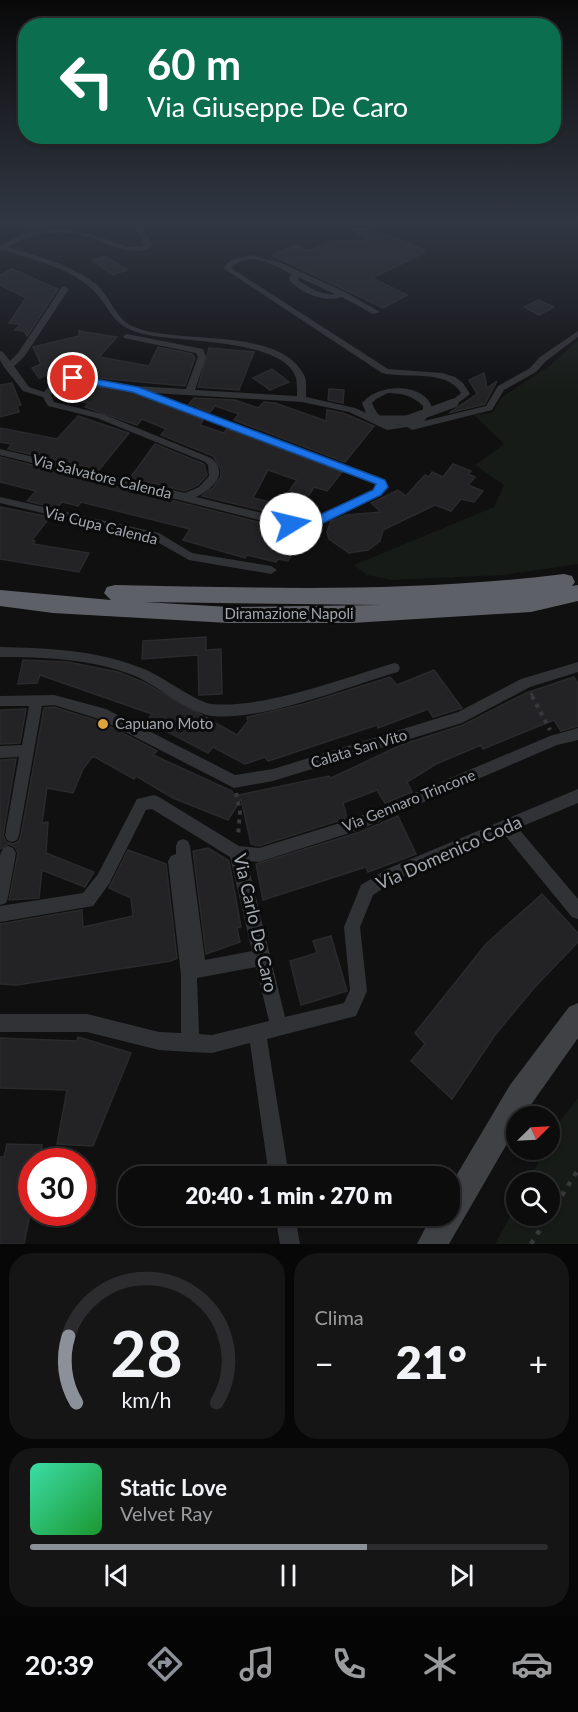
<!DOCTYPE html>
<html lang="it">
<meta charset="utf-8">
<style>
:root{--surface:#0c0c0d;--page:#151516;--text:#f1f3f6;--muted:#9a9b9d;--line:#2c2c2e;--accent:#8c9099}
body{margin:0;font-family:Lato,sans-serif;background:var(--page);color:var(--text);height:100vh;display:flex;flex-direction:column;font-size:22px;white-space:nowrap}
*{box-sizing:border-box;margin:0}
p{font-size:20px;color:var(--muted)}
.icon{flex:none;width:33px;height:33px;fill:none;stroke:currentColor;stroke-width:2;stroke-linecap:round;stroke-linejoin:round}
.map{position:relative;height:1244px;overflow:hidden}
.sheet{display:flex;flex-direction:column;gap:9px;padding:9px;background:#070707;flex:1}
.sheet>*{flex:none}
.hud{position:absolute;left:18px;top:18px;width:543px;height:126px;border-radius:24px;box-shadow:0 2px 4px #0004,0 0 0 2px var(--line);background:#0b6e4f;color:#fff;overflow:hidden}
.needle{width:39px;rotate:66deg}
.fabs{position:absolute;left:506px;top:1106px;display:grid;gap:12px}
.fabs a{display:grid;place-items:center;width:54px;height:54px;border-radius:50%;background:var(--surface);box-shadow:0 2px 4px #0004,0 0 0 2px var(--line);font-size:30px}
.speed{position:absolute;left:18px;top:1148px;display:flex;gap:12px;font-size:30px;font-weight:700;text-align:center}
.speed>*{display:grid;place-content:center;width:78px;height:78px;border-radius:50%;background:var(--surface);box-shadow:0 2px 4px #0004,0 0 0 2px var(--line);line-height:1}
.speed .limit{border:9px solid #d22;background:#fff;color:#111}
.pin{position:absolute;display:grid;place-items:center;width:51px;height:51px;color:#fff;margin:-26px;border:3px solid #fff;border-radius:50%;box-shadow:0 2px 6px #0007}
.me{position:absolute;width:66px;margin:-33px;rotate:81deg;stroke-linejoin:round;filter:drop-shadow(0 0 4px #0008)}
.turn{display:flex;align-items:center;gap:21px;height:126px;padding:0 30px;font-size:27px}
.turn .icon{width:78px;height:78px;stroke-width:2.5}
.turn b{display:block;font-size:42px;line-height:51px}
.big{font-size:45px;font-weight:800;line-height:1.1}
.sheet .widget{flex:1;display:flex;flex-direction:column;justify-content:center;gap:9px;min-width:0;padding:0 21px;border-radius:24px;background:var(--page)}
.sheet .dial{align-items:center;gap:0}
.dial svg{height:156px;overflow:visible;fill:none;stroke:var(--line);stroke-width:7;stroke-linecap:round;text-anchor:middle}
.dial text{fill:var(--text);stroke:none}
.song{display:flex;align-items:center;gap:18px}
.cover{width:72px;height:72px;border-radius:9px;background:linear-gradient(135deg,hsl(160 70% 55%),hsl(130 70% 35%))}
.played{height:6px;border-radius:3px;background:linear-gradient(90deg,var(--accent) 65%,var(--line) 65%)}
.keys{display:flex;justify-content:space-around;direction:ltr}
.heat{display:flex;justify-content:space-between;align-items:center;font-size:33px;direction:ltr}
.sheet .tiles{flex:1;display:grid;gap:9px;grid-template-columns:1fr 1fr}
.widget:last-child{grid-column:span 2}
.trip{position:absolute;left:118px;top:1166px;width:342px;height:60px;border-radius:24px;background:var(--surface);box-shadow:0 2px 4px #0004,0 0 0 2px var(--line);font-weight:800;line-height:60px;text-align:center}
.menu{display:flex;height:96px;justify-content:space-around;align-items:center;background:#050505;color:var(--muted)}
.menu .icon{width:42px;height:42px}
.menu .selected{color:var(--accent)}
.menu b{font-size:27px;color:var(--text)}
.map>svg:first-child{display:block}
</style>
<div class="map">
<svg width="578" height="1244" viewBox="0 0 578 1244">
<rect width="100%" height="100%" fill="#101011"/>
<!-- green -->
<g fill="#161b17">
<polygon points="578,340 578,564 503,575 392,580 367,575 354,565 494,507 504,485 475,465 504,444 474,415 492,413 502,397 551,365"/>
<path d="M 578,1098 L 578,1244 L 495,1244 L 516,1205 L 516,1215 L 549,1215 L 549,1182 L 528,1182 L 546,1149 L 549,1149 C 549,1132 568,1111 578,1098 Z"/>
</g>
<!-- building -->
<g fill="#232325" stroke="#2a2a2c" stroke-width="1.5" fill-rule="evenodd">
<polygon points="352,229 373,229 425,250 421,252 424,253 372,278 407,295 383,308 272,255 296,245 308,251 334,240 367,241"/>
<polygon points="106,256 127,270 112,275 92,260"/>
<polygon points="12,269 58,289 27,336 24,331 15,330 20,324 9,323 26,298 0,285 0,275"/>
<polygon points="539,300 554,307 539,315 524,307"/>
<polygon points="79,331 117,337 99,357 149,366 158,347 192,354 195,358 185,386 108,379 74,373 82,363 39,378 32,368 41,364 33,347 79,336"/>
<polygon points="209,348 254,352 239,390 198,387"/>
<polygon points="272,369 289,382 270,390 253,378"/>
<polygon points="484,373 487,388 497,381 485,404 449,413 477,394 469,380"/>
<polygon points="12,383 21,405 17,406 19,412 0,417 0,385"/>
<path d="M 73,383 L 132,392 L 203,420 L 200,425 L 224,433 L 227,429 L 342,472 L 327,491 L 314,487 L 294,518 L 202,496 L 214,487 L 221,476 L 221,469 L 213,456 L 161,435 L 166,429 L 142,419 L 137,425 L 85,407 L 89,403 L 54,397 L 62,387 ZM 268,470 L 297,480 L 280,504 L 253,498 Z"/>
<polygon points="329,389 344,390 343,403 328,400"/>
<polygon points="194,398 235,400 258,408 264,402 275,403 326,421 327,410 343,413 374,426 345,462 234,420 239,414 215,406 210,412 189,404"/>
<polygon points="78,416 129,433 99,470 8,449 12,444 0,442 0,428 57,439"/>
<polygon points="155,444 204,464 207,475 198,485 185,491 130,478"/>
<polygon points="0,457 290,530 290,543 293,544 291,549 294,550 288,561 278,559 276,562 247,555 245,558 183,540 190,529 81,502 78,506 62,502 57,508 27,501 36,491 0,482"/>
<polygon points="453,464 471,471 468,474 475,477 468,485 483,491 474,502 461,499 451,511 435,505 383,530 380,541 368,550 349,553 329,539 327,532 331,521 347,515 381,512 371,503 398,490 406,496 425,475 429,477 432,472 443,477"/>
<polygon points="0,507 50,517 32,540 35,541 33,544 89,553 79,572 0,559"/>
<polygon points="206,637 206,650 221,649 222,694 199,695 198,655 142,659 143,641"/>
<polygon points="23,660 68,662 118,672 143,682 237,735 248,721 247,717 304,704 390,677 397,685 434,670 462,708 433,717 428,709 378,728 377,725 268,761 265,757 245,764 213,747 208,753 147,721 152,714 40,675 37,683 18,684"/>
<polygon points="574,677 578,684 578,726 561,731 554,720 483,749 481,745 436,764 407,782 412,792 385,803 377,790 343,803 347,818 259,846 251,844 241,799 228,820 173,798 136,776 134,779 93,756 83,769 73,793 47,788 42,823 48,822 46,853 94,872 86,885 85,887 42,870 39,898 9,900 18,853 15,847 9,844 0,849 0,760 16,759 3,835 6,842 13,844 19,841 21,835 44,708 54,707 101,722 157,751 153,755 232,791 234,796 329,776 331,778 401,745 463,725 526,693"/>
<polygon points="26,709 20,743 0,744 0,710"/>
<polygon points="398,816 416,854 368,872 366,867 263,900 256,864 360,832"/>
<polygon points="208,848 229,861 241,927 237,928 240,942 206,954 193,851"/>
<polygon points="128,850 166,864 177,958 171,961 17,985 0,984 0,924 82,910 83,927 133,916 131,898 109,888"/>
<polygon points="542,894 578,933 578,942 534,988 495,1035 452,1099 411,1061 425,1044 415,1033 486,944"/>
<polygon points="331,936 347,991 301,1005 290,961 317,953 313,941"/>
<polygon points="78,1037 131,1053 93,1146 57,1144 67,1090 0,1088 0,1038 77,1041"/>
<polygon points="7,1144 42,1145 39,1161 32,1161 32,1204 24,1244 0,1244 0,1157 4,1157"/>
</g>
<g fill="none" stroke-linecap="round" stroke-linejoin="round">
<!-- path-far2 -->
<polyline stroke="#37393c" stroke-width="3" stroke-dasharray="3 4.5" stroke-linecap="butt" points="531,693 533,697"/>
<!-- path-far1 -->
<g stroke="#37393c" stroke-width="4" stroke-dasharray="4 5" stroke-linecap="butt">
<polyline points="532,696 550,730"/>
<polyline points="236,793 240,811 238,836"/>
</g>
<!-- path -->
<polyline stroke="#37393c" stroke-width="4.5" stroke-dasharray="4.5 7" stroke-linecap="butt" points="531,1244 578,1170"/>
<!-- street -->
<g fill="#313235" fill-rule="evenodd">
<polygon points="17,221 42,225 45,227 42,229 21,227 19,226"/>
<path d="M 132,221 L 139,221 L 152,244 L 150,248 C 127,257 111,243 88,237 C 62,229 30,232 8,247 C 38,257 71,264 96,284 C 110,296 115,318 132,326 C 175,346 279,325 304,375 C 307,380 306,391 306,397 L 355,408 L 366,413 L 362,403 L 364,401 C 380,383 428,382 433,411 L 424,421 L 486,406 L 498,386 L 530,368 L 540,357 L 578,331 L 578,337 L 546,361 L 536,372 L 504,390 L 492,410 L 412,430 L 407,427 L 387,430 L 349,412 L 302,402 L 153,393 L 382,478 L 387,487 L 381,495 L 319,525 L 291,528 L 0,455 L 0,449 L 185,493 L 199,487 L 209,476 L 208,465 L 205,462 L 97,418 L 48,406 L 43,397 L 23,391 L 4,367 L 0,360 L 0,351 L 3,352 L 10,361 L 18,353 L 62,287 L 65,287 L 69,289 L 24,357 L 14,366 L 29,387 L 44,392 L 53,381 L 73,375 L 135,386 L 186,389 L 198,357 L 196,353 L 124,338 L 123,336 L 127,334 L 203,349 L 206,357 L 195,390 L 297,396 C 297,390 297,383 296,378 C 285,339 180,342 148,335 C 104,326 114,303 83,282 C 60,265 30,259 3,250 L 0,251 L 0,246 L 22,234 L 57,229 L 92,234 L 127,247 L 145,246 ZM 73,381 L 145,392 L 145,396 L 374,482 L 377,487 L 373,491 L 313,519 L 291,520 L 196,497 C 212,490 230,473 211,458 L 103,414 L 54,402 L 51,395 L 59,385 ZM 388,393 C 402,393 413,396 423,406 L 423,411 C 405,431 382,429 372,403 L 376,399 Z"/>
<polygon points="177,221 189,221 194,224 191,226"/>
<path d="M 251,255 L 281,263 L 345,292 L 380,312 L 373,314 L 342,297 C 324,303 301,293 289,280 L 291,274 C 273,264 249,250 231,268 L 388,369 L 442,373 L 455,377 L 463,383 L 470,394 L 454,406 L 449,403 L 461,393 C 447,369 407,379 382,373 L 223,268 L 231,260 ZM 298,277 L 335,294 C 322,296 310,288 299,281 Z"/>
<polygon points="0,497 159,533 192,553 271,566 277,570 271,574 189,560 152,539 0,503"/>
<path d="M 0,647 C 49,648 98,650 144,669 C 162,676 197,703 212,704 C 264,709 344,678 394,663 L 398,664 L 400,668 L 398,672 L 394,673 C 344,688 263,721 212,716 C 189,713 158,686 135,676 C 93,659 45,657 0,657 Z"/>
<polygon points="578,662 578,672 530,687 462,723 273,781 234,788 102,720 54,705 42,706 19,835 17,840 12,842 7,840 5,835 19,757 0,758 0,746 22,745 29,706 0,706 0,696 54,695 106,709 235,775 273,769 458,712 521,679"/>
<path d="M 578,728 L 578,740 L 557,745 L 359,830 L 259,862 L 247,861 L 285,1017 L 344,1003 L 350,990 L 344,927 L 361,885 L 387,869 L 578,789 L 578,803 L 518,828 L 578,899 L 578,919 L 572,917 L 504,834 L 397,879 L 373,895 L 360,927 L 367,991 L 356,1016 L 267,1039 L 289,1176 L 269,1176 L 250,1043 L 212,1053 L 190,1052 L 159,1050 L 87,1032 L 0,1032 L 0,1014 L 87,1014 L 159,1032 L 181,1033 L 181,975 L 168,861 L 171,856 L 176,854 L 176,846 L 178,841 L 183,839 L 188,841 L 190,846 L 205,960 L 252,951 L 230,857 L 152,809 L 146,810 L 109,884 L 93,906 L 0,922 L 0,906 L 83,893 L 98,874 L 137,799 L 154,795 L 159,797 L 239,846 L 259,848 L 353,819 L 550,736 ZM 256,967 L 269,1021 L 212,1035 L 199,1034 L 197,978 Z"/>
<polygon points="8,846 13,848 16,853 8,897 6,903 0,905 0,855 3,848"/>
<polygon points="275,1215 295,1215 300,1244 280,1244"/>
</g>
<!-- secondary -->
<polygon fill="#3f4145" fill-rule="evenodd" points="578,1003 578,1038 523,1116 516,1116 516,1128 449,1244 417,1244 432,1215 450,1215 450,1186 510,1085 569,1007"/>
<!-- highway -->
<path fill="#5d6066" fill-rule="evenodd" d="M 564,574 L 572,576 L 575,582 L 572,586 L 578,585 L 578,601 L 531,612 L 352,623 L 229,623 L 53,613 L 0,606 L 0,590 L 111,600 L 104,593 L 107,587 L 115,585 C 265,588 414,593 564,574 ZM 144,602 L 381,605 L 229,607 Z"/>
<!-- street-bridge -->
<polyline stroke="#313235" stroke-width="9" points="378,420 407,420 454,403"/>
</g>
<!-- sky -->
<linearGradient id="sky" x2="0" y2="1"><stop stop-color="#090909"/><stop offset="0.56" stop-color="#313743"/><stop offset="1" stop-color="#313743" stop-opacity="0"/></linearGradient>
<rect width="578" height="396" fill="url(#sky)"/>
<!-- route -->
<polygon fill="#1a73e8" stroke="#114b97" stroke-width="1.5" points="73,375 138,387 385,480 388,487 381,495 319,525 286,527 286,521 313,518 373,490 376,484 132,392 69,380 68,378"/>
<!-- markers -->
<circle fill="#dda23b" stroke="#0b0b0c" stroke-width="2" cx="103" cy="724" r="6"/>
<g text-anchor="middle" stroke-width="6" stroke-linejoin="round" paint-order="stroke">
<!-- street labels -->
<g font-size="15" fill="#a2a7b0" stroke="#0b0b0c">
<text transform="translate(102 477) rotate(14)" y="5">Via Salvatore Calenda</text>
<text transform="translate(101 526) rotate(14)" y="5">Via Cupa Calenda</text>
<text x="289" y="619">Diramazione Napoli</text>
<text transform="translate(359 749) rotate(-17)" y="5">Calata San Vito</text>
<text transform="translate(409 801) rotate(-22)" y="5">Via Gennaro Trincone</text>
</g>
<!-- poi labels -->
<g font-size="15" fill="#a2a7b0" stroke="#0b0b0c" text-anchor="start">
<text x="115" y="729">Capuano Moto</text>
</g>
<!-- near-street labels -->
<g font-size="18" fill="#a2a7b0" stroke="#0b0b0c">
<text transform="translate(449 853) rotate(-24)" y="6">Via Domenico Coda</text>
<text transform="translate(255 923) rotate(77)" y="6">Via Carlo De Caro</text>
</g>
</g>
</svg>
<div class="fabs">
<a><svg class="needle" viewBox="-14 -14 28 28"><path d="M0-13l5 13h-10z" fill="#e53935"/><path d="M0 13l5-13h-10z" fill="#9a9b9d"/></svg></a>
<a><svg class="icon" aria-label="search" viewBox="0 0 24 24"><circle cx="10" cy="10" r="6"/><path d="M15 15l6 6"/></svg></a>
</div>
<div class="speed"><div class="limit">30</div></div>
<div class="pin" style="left:73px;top:378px;background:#d93025"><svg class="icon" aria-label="arrive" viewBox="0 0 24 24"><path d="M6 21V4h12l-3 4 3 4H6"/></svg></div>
<svg class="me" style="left:291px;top:524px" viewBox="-20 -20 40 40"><circle r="19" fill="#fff"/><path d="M0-13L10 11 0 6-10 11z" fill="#1a73e8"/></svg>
<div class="trip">20:40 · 1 min · 270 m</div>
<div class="hud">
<div class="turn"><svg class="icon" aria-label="left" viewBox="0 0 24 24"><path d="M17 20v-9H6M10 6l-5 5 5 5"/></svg><div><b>60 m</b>Via Giuseppe De Caro</div></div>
</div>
</div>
<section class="sheet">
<div class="tiles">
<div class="widget dial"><svg viewBox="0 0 100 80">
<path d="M14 69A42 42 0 1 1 86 69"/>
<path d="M14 69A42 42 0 0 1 10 35" stroke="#8c9099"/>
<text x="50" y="56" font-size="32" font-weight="700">28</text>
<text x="50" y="72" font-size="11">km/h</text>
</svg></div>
<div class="widget"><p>Clima</p>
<div class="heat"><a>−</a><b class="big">21°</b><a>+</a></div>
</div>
<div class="widget">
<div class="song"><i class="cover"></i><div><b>Static Love</b><p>Velvet Ray</p></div></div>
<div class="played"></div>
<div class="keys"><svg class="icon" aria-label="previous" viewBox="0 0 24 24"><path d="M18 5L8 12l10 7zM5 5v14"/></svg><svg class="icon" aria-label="pause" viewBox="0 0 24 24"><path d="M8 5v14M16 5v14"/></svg><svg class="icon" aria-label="next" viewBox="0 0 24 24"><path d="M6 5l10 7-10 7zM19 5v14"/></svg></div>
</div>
</div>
</section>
<nav class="menu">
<b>20:39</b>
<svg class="icon selected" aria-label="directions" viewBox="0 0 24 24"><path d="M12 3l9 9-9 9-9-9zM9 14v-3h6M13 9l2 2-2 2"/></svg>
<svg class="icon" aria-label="music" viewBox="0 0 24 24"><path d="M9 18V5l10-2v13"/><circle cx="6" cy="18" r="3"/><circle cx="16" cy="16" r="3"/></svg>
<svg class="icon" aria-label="phone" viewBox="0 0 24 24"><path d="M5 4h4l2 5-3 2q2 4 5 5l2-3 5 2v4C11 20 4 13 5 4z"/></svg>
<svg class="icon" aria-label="climate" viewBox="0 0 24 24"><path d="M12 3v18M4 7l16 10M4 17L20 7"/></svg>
<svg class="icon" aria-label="car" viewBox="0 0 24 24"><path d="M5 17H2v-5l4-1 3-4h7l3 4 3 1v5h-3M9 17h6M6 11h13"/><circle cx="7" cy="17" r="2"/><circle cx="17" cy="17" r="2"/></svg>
</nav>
